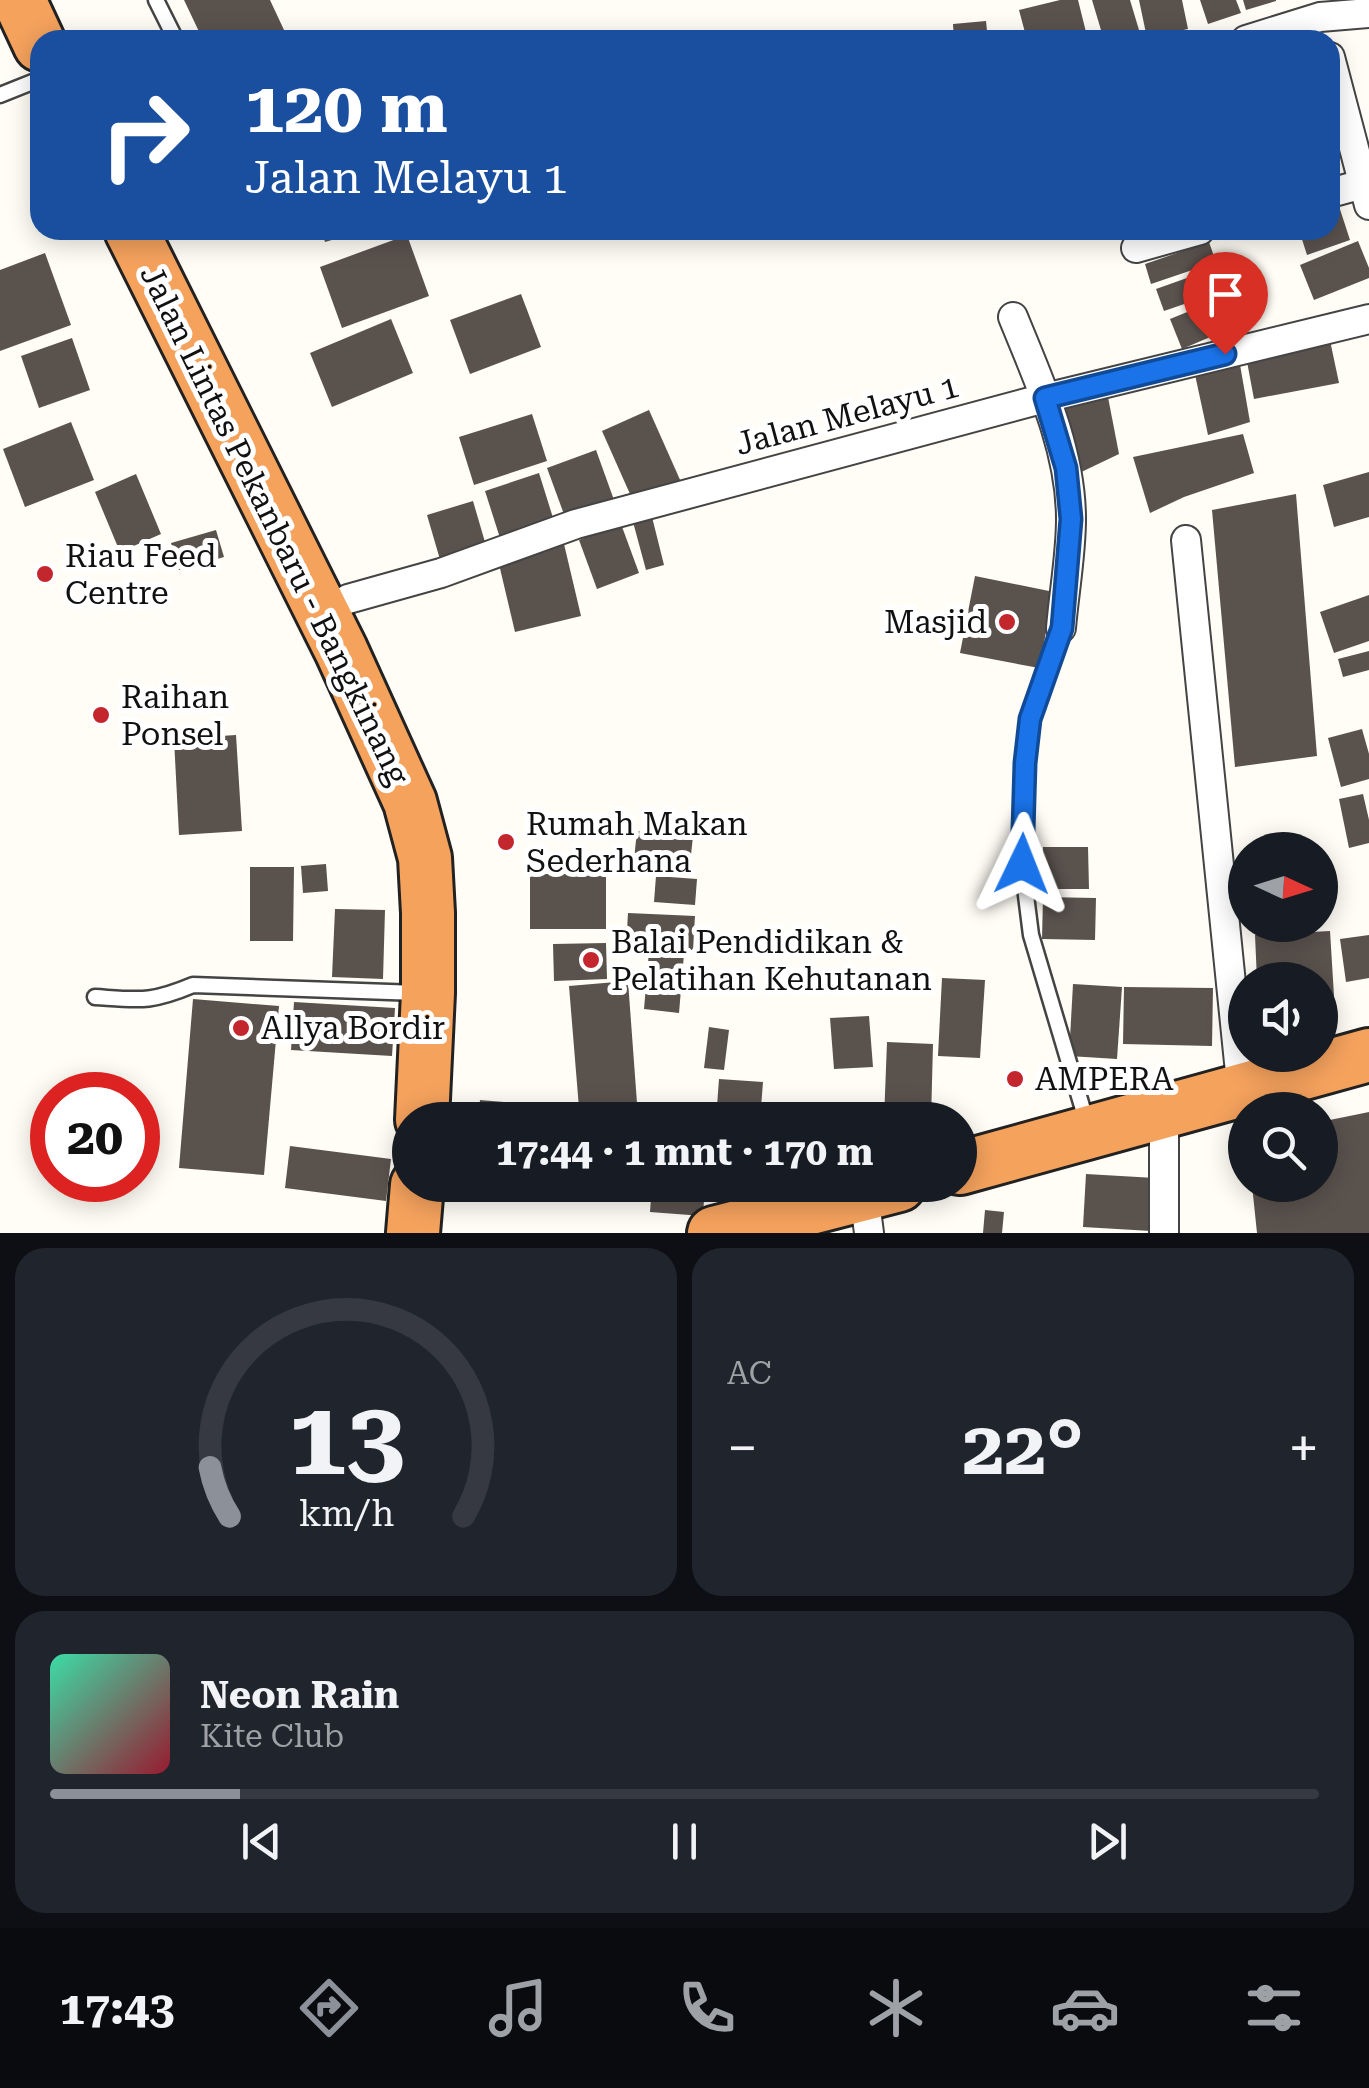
<!DOCTYPE html>
<html lang="id">
<meta charset="utf-8">
<style>
:root{--surface:#171b24;--page:#20242c;--text:#f1f3f6;--muted:#9ea1a6;--line:#363941;--accent:#8c9099}
body{margin:0;font-family:"Roboto Serif",serif;background:var(--page);color:var(--text);height:100vh;display:flex;flex-direction:column;font-size:38px;white-space:nowrap}
*{box-sizing:border-box;margin:0}
p{font-size:32px;color:var(--muted)}
.icon{flex:none;width:55px;height:55px;fill:none;stroke:currentColor;stroke-width:2;stroke-linecap:round;stroke-linejoin:round}
.map{position:relative;height:1233px;overflow:hidden}
.details{display:flex;flex-direction:column;gap:15px;padding:15px;background:#0d0f14;flex:1}
.details>*{flex:none}
.hud{position:absolute;left:30px;top:30px;width:1310px;height:210px;border-radius:30px;box-shadow:0 5px 25px #0003;background:#1a4fa0;color:#fff;overflow:hidden}
.needle{width:65px;rotate:94deg}
.controls{position:absolute;left:1228px;top:832px;display:grid;gap:20px}
.controls a{display:grid;place-items:center;width:110px;height:110px;border-radius:50%;background:var(--surface);box-shadow:0 5px 25px #0003;font-size:50px}
.speed{position:absolute;left:30px;top:1072px;display:flex;gap:20px;font-size:50px;font-weight:700;text-align:center}
.speed>*{display:grid;place-content:center;width:130px;height:130px;border-radius:50%;background:var(--surface);box-shadow:0 5px 25px #0003;line-height:1}
.speed .limit{border:15px solid #d22;background:#fff;color:#111}
.pin{position:absolute;display:grid;place-items:center;width:85px;height:85px;color:#fff;margin:-102px -42px;border-radius:50% 50% 50% 0;rotate:-45deg;box-shadow:0 0 10px #0007}
.pin .icon{rotate:45deg}
.me{position:absolute;width:110px;margin:-55px;rotate:2deg;stroke-linejoin:round;filter:drop-shadow(0 0 8px #0008)}
.turn{display:flex;align-items:center;gap:35px;height:210px;padding:0 50px;font-size:45px}
.turn .icon{width:130px;height:130px;stroke-width:2.5}
.turn b{display:block;font-size:70px;line-height:85px}
.big{font-size:75px;font-weight:700;line-height:1.1}
.details .card{flex:1;display:flex;flex-direction:column;justify-content:center;gap:15px;min-width:0;padding:0 35px;border-radius:30px;background:var(--page)}
.details .dial{align-items:center;gap:0}
.dial svg{height:260px;overflow:visible;fill:none;stroke:var(--line);stroke-width:7;stroke-linecap:round;text-anchor:middle}
.dial text{fill:var(--text);stroke:none}
.song{display:flex;align-items:center;gap:30px}
.cover{width:120px;height:120px;border-radius:15px;background:linear-gradient(135deg,hsl(160 70% 55%),hsl(350 70% 35%))}
.played{height:10px;border-radius:5px;background:linear-gradient(90deg,var(--accent) 15%,var(--line) 15%)}
.keys{display:flex;justify-content:space-around;direction:ltr}
.heat{display:flex;justify-content:space-between;align-items:center;font-size:55px;direction:ltr}
.details .tiles{flex:1;display:grid;gap:15px;grid-template-columns:1fr 1fr}
.card:last-child{grid-column:span 2}
.trip{position:absolute;left:392px;top:1102px;width:585px;height:100px;border-radius:50px;background:var(--surface);box-shadow:0 5px 25px #0003;font-weight:700;line-height:100px;text-align:center}
.menu{display:flex;height:160px;justify-content:space-around;align-items:center;background:#090b0e;color:var(--muted)}
.menu .icon{width:70px;height:70px}
.menu .selected{color:var(--accent)}
.menu b{font-size:45px;color:var(--text)}
.map>svg:first-child{display:block}
</style>
<div class="map">
<svg width="1369" height="1233" viewBox="0 0 1369 1233">
<rect width="100%" height="100%" fill="#fffdf5"/>
<!-- building -->
<g fill="#5a524d">
<polygon points="184,0 270,0 284,30 263,40 203,40"/>
<polygon points="1060,0 1078,0 1088,40 1027,40 1019,10"/>
<polygon points="1092,0 1130,0 1142,40 1104,40"/>
<polygon points="1139,0 1182,0 1188,29 1147,38"/>
<polygon points="1200,0 1236,0 1241,13 1208,24"/>
<polygon points="1243,0 1276,0 1276,1 1246,10"/>
<polygon points="986,21 988,40 954,40 953,24"/>
<polygon points="1330,123 1342,150 1330,155"/>
<polygon points="1336,197 1350,240 1307,255 1299,230 1330,230 1330,199"/>
<polygon points="321,230 362,230 362,231 325,242"/>
<polygon points="407,235 429,296 342,328 320,267"/>
<polygon points="1358,241 1369,268 1369,278 1314,300 1300,265"/>
<polygon points="1209,242 1216,262 1151,284 1145,264"/>
<polygon points="45,253 71,325 0,351 0,270"/>
<polygon points="1215,268 1222,291 1164,311 1156,289"/>
<polygon points="521,294 541,347 470,374 450,320"/>
<polygon points="1229,295 1241,324 1182,349 1170,319"/>
<polygon points="391,319 413,373 332,407 310,353"/>
<polygon points="1328,331 1339,383 1254,399 1245,351"/>
<polygon points="72,338 90,390 39,408 21,356"/>
<polygon points="1239,359 1250,422 1208,435 1194,370"/>
<polygon points="1107,392 1119,454 1075,475 1060,405"/>
<polygon points="649,410 681,482 634,503 602,431"/>
<polygon points="532,414 547,461 474,485 459,437"/>
<polygon points="71,422 94,480 25,507 3,449"/>
<polygon points="1243,434 1254,473 1184,497 1150,513 1133,457"/>
<polygon points="596,450 614,500 565,517 547,468"/>
<polygon points="1369,472 1369,517 1334,527 1323,485"/>
<polygon points="539,473 554,521 500,538 485,491"/>
<polygon points="136,474 161,534 120,552 95,492"/>
<polygon points="1296,494 1317,756 1235,767 1212,510"/>
<polygon points="473,501 487,549 441,563 427,515"/>
<polygon points="652,517 664,565 646,570 633,522"/>
<polygon points="621,524 639,573 597,589 579,540"/>
<polygon points="216,530 224,557 179,570 171,543"/>
<polygon points="564,544 581,616 515,632 498,560"/>
<polygon points="975,576 1054,592 1039,668 960,653"/>
<polygon points="1369,595 1369,641 1334,653 1320,612"/>
<polygon points="1369,651 1369,670 1343,677 1338,659"/>
<polygon points="1362,729 1369,754 1369,779 1341,787 1328,738"/>
<polygon points="236,735 242,831 179,835 174,739"/>
<polygon points="1363,794 1369,820 1369,843 1349,848 1339,799"/>
<polygon points="637,831 693,836 689,874 633,869"/>
<polygon points="1043,847 1088,847 1089,889 1043,889"/>
<polygon points="326,864 328,891 303,893 301,866"/>
<polygon points="250,867 294,867 293,941 250,941"/>
<rect x="530" y="874" width="76" height="55"/>
<polygon points="656,876 697,879 695,905 654,902"/>
<polygon points="1043,897 1096,898 1095,940 1042,939"/>
<polygon points="335,909 385,910 383,979 332,977"/>
<polygon points="628,913 695,916 693,950 626,947"/>
<polygon points="1330,931 1334,996 1320,997 1320,980 1257,980 1255,935"/>
<polygon points="1369,935 1369,978 1346,982 1340,939"/>
<polygon points="606,943 607,979 554,981 553,944"/>
<polygon points="649,951 684,954 679,1013 644,1009"/>
<polygon points="942,978 985,980 980,1058 938,1056"/>
<polygon points="628,981 637,1103 579,1108 569,986"/>
<polygon points="1073,984 1122,987 1117,1059 1069,1056"/>
<polygon points="1124,987 1213,988 1212,1046 1123,1044"/>
<polygon points="193,999 279,1006 264,1175 179,1168"/>
<polygon points="294,1002 395,1008 392,1056 291,1050"/>
<polygon points="869,1016 873,1067 834,1069 830,1018"/>
<polygon points="709,1027 729,1030 724,1070 704,1068"/>
<polygon points="887,1042 933,1044 931,1120 884,1120"/>
<polygon points="719,1079 763,1082 760,1120 716,1120"/>
<polygon points="480,1100 541,1105 539,1120 478,1120"/>
<polygon points="839,1112 840,1120 808,1120 807,1115"/>
<polygon points="1369,1112 1369,1233 1257,1233 1252,1185 1320,1185 1320,1122"/>
<polygon points="290,1146 391,1159 386,1201 285,1188"/>
<polygon points="1086,1174 1155,1178 1151,1231 1083,1227"/>
<polygon points="652,1185 705,1185 703,1216 650,1212"/>
<polygon points="712,1185 753,1185 753,1198 711,1195"/>
<polygon points="985,1210 1004,1212 1002,1233 983,1233"/>
</g>
<g fill="none" stroke-linecap="round" stroke-linejoin="round">
<!-- lane casing -->
<g stroke="#444" stroke-width="19">
<g id="lane">
<polyline points="156,0 176,40"/>
<polyline points="0,95 40,79"/>
<polyline points="1061,628 1030,719 1025,763 1022,864 1031,935 1087,1123"/>
<path d="M 95,997 C 140,1000 150,1003 193,985 L 418,993"/>
</g>
</g>
<!-- street casing -->
<g stroke="#444" stroke-width="32">
<g id="street">
<polyline points="1246,40 1320,17 1369,13"/>
<polyline points="1330,57 1369,205"/>
<polyline points="1330,193 1363,184"/>
<polyline points="1136,248 1200,230"/>
<path d="M 1013,317 C 1039,381 1071,449 1071,519 C 1071,555 1064,592 1061,628"/>
<polyline points="1186,540 1242,1092"/>
<polyline points="348,599 441,573 576,524 1045,398 1369,319"/>
<polyline points="1164,1111 1164,1233"/>
<polyline points="864,1194 869,1233"/>
</g>
</g>
<!-- highway casing -->
<g stroke="#222" stroke-width="58">
<g id="highway">
<polyline points="19,0 40,45"/>
<polyline points="131,230 341,650 410,802 425,858 428,913 428,993 422,1120"/>
<polyline points="960,1168 1369,1055"/>
<polyline points="413,1233 417,1185"/>
<polyline points="714,1233 899,1185"/>
</g>
</g>
<!-- lane -->
<use href="#lane" stroke="#fff" stroke-width="14"/>
<!-- street -->
<use href="#street" stroke="#fff" stroke-width="28"/>
<!-- highway -->
<use href="#highway" stroke="#f5a25d" stroke-width="52"/>
</g>
<g fill="none" stroke-linecap="round" stroke-linejoin="round">
<!-- route casing -->
<g stroke="#114b97" stroke-width="25">
<polyline id="route" points="1022,864 1025,763 1030,719 1062,628 1071,519 1066,468 1045,398 1225,354"/>
</g>
<!-- route -->
<use href="#route" stroke="#1a73e8" stroke-width="18"/>
</g>
<!-- markers -->
<g fill="#c4262e" stroke="#fff" stroke-width="4">
<circle cx="45" cy="574" r="10"/>
<circle cx="1007" cy="622" r="10"/>
<circle cx="101" cy="715" r="10"/>
<circle cx="506" cy="842" r="10"/>
<circle cx="591" cy="960" r="10"/>
<circle cx="241" cy="1028" r="10"/>
<circle cx="1015" cy="1079" r="10"/>
</g>
<g text-anchor="middle" stroke-width="10" stroke-linejoin="round" paint-order="stroke">
<!-- street labels -->
<g font-size="32" fill="#111" stroke="#fff">
<text transform="translate(847 415) rotate(-15)" y="11">Jalan Melayu 1</text>
<text transform="translate(275 525) rotate(64)" y="11">Jalan Lintas Pekanbaru - Bangkinang</text>
</g>
<!-- poi labels -->
<g font-size="32" fill="#111" stroke="#fff" text-anchor="start">
<text x="65" y="567">Riau Feed<tspan x="65" dy="37">Centre</tspan></text>
<text x="987" y="633" text-anchor="end">Masjid</text>
<text x="121" y="708">Raihan<tspan x="121" dy="37">Ponsel</tspan></text>
<text x="526" y="835">Rumah Makan<tspan x="526" dy="37">Sederhana</tspan></text>
<text x="611" y="953">Balai Pendidikan &amp;<tspan x="611" dy="37">Pelatihan Kehutanan</tspan></text>
<text x="261" y="1039">Allya Bordir</text>
<text x="1035" y="1090">AMPERA</text>
</g>
</g>
</svg>
<div class="controls">
<a><svg class="needle" viewBox="-14 -14 28 28"><path d="M0-13l5 13h-10z" fill="#e53935"/><path d="M0 13l5-13h-10z" fill="#9ea1a6"/></svg></a>
<a><svg class="icon" aria-label="sound" viewBox="0 0 24 24"><path d="M4 9h4l5-4v14l-5-4H4zM17 9q2 3 0 6"/></svg></a>
<a><svg class="icon" aria-label="search" viewBox="0 0 24 24"><circle cx="10" cy="10" r="6"/><path d="M15 15l6 6"/></svg></a>
</div>
<div class="speed"><div class="limit">20</div></div>
<div class="pin" style="left:1225px;top:354px;background:#d93025"><svg class="icon" aria-label="arrive" viewBox="0 0 24 24"><path d="M6 21V4h12l-3 4 3 4H6"/></svg></div>
<svg class="me" style="left:1022px;top:864px" viewBox="-20 -20 40 40"><path d="M0-17L14 15 0 8-14 15z" fill="#1a73e8" stroke="#fff" stroke-width="4"/></svg>
<div class="trip">17:44 · 1 mnt · 170 m</div>
<div class="hud">
<div class="turn"><svg class="icon" aria-label="right" viewBox="0 0 24 24"><path d="M7 20v-9h11M14 6l5 5-5 5"/></svg><div><b>120 m</b>Jalan Melayu 1</div></div>
</div>
</div>
<section class="details">
<div class="tiles">
<div class="card dial"><svg viewBox="0 0 100 80">
<path d="M14 69A42 42 0 1 1 86 69"/>
<path d="M14 69A42 42 0 0 1 8 54" stroke="#8c9099"/>
<text x="50" y="56" font-size="32" font-weight="700">13</text>
<text x="50" y="72" font-size="11">km/h</text>
</svg></div>
<div class="card"><p>AC</p>
<div class="heat"><a>−</a><b class="big">22°</b><a>+</a></div>
</div>
<div class="card">
<div class="song"><i class="cover"></i><div><b>Neon Rain</b><p>Kite Club</p></div></div>
<div class="played"></div>
<div class="keys"><svg class="icon" aria-label="previous" viewBox="0 0 24 24"><path d="M18 5L8 12l10 7zM5 5v14"/></svg><svg class="icon" aria-label="pause" viewBox="0 0 24 24"><path d="M8 5v14M16 5v14"/></svg><svg class="icon" aria-label="next" viewBox="0 0 24 24"><path d="M6 5l10 7-10 7zM19 5v14"/></svg></div>
</div>
</div>
</section>
<nav class="menu">
<b>17:43</b>
<svg class="icon selected" aria-label="directions" viewBox="0 0 24 24"><path d="M12 3l9 9-9 9-9-9zM9 14v-3h6M13 9l2 2-2 2"/></svg>
<svg class="icon" aria-label="music" viewBox="0 0 24 24"><path d="M9 18V5l10-2v13"/><circle cx="6" cy="18" r="3"/><circle cx="16" cy="16" r="3"/></svg>
<svg class="icon" aria-label="phone" viewBox="0 0 24 24"><path d="M5 4h4l2 5-3 2q2 4 5 5l2-3 5 2v4C11 20 4 13 5 4z"/></svg>
<svg class="icon" aria-label="climate" viewBox="0 0 24 24"><path d="M12 3v18M4 7l16 10M4 17L20 7"/></svg>
<svg class="icon" aria-label="car" viewBox="0 0 24 24"><path d="M5 17H2v-5l4-1 3-4h7l3 4 3 1v5h-3M9 17h6M6 11h13"/><circle cx="7" cy="17" r="2"/><circle cx="17" cy="17" r="2"/></svg>
<svg class="icon" aria-label="filters" viewBox="0 0 24 24"><path d="M4 7h16M4 17h16"/><circle cx="9" cy="7" r="2"/><circle cx="15" cy="17" r="2"/></svg>
</nav>
